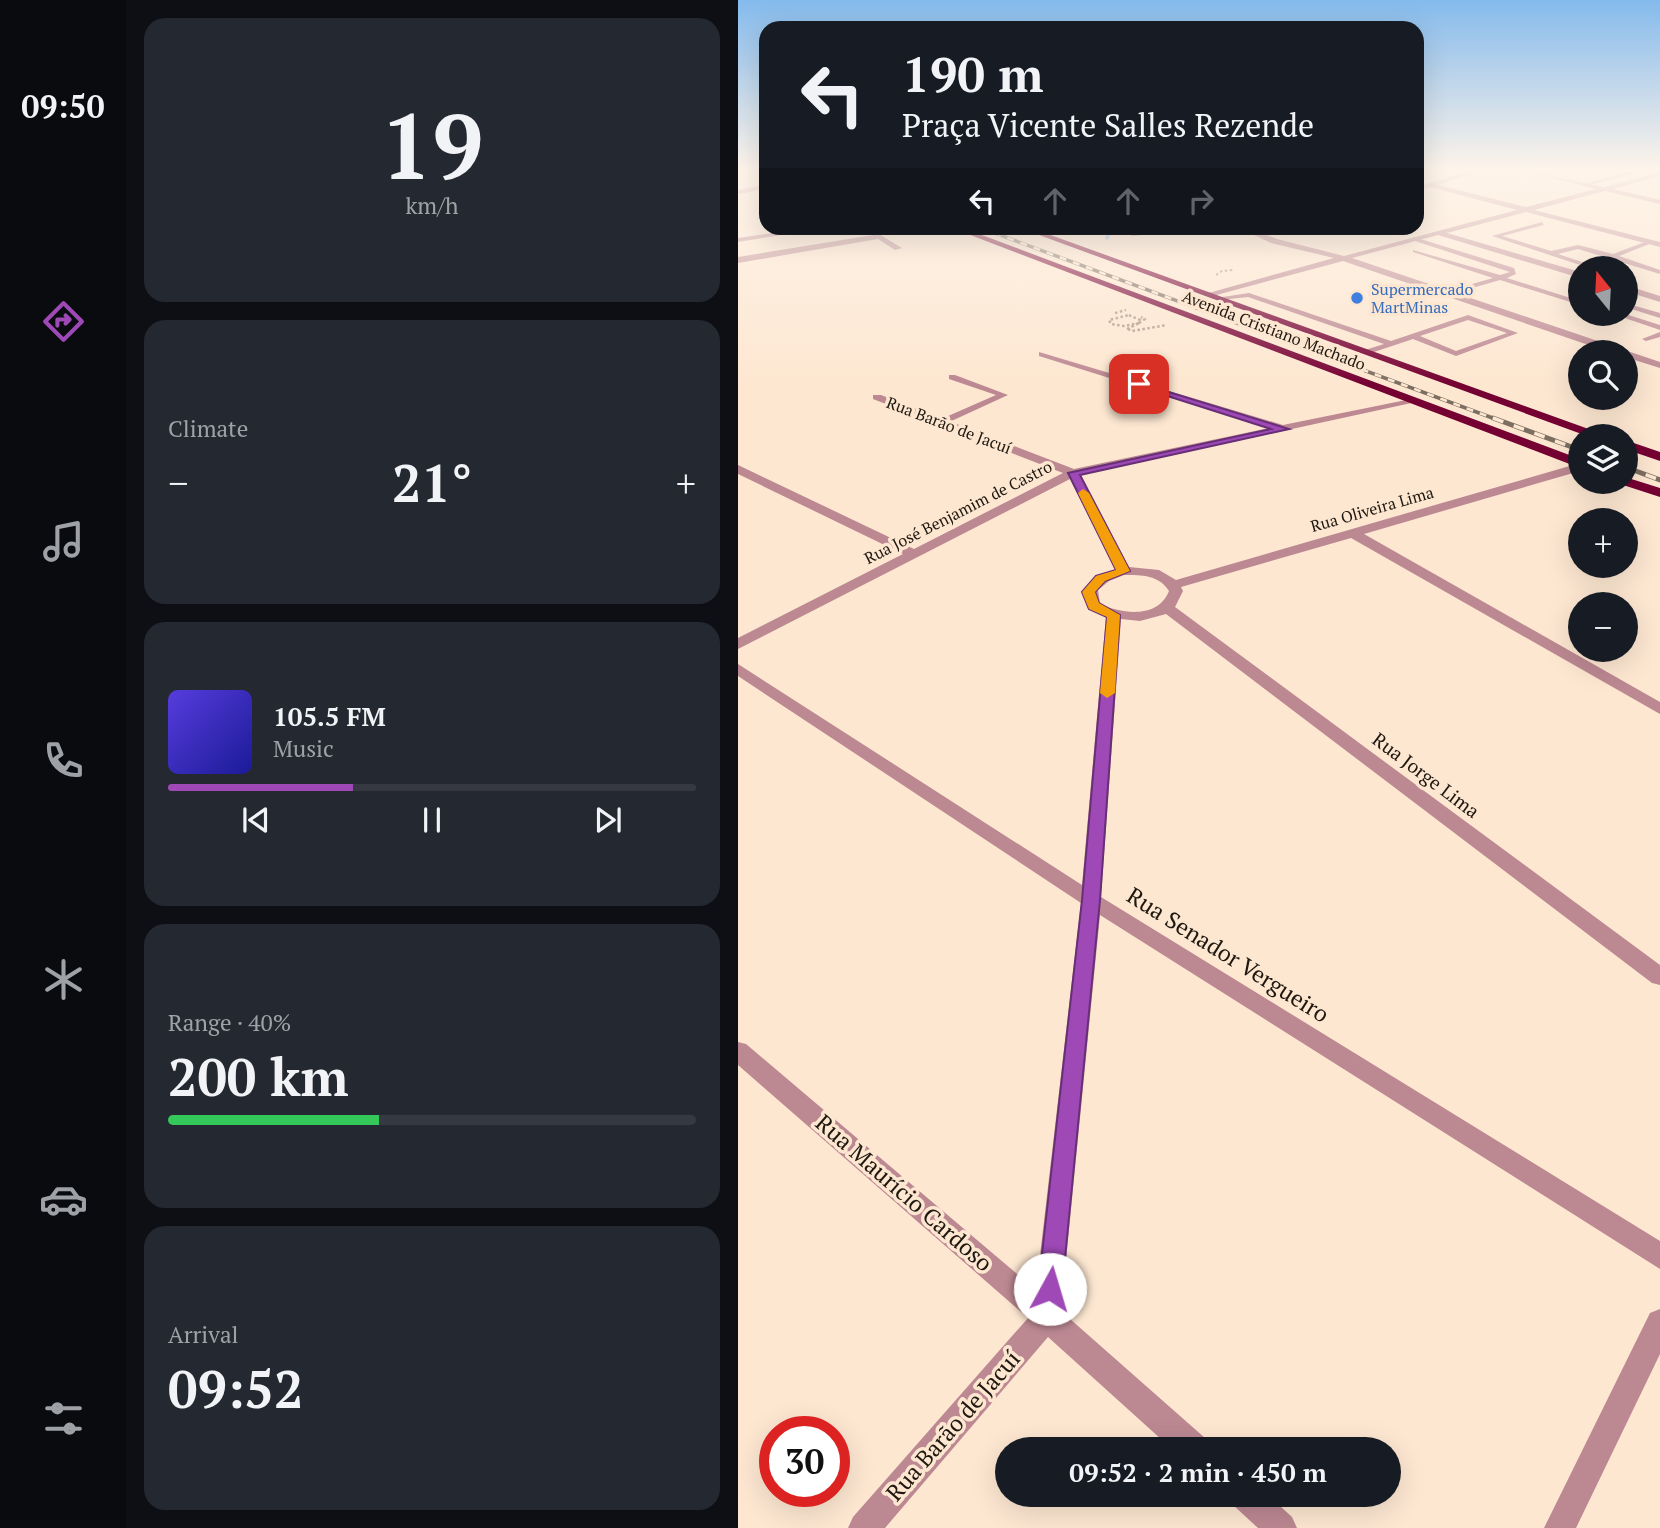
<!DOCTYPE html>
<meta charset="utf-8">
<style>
:root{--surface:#171b24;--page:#242831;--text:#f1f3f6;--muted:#9ea1a6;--line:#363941;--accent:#9e49b6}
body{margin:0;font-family:"PT Serif",serif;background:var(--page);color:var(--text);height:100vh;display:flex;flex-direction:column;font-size:26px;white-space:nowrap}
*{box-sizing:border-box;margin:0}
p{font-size:23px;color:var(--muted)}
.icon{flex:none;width:38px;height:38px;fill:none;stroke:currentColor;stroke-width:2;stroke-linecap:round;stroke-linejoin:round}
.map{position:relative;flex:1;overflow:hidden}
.drawer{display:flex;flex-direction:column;gap:18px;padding:18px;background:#0d0f14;width:612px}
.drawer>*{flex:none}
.banner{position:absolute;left:21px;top:21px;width:665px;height:214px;border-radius:21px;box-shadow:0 7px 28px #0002;background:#171b24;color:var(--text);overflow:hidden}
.needle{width:46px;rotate:342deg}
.tools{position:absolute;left:830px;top:256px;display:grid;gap:14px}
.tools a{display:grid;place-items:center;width:70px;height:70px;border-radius:50%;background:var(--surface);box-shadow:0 7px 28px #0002;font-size:35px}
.speed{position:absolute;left:21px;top:1416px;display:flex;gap:14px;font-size:35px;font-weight:700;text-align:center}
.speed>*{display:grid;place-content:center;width:91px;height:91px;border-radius:50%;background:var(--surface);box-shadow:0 7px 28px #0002;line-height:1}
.speed .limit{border:10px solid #d22;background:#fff;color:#111}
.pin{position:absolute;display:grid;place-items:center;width:60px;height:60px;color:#fff;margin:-30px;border-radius:14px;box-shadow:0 4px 10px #0006}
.me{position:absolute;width:77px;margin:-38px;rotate:6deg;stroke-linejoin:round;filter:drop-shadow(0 0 5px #0008)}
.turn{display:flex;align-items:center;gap:24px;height:147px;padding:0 28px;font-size:32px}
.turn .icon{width:91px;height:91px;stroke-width:2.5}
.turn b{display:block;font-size:49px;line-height:60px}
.lanes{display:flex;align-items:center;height:66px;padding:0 28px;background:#0003;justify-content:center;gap:35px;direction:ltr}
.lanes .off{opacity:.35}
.big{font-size:52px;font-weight:600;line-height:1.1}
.drawer .widget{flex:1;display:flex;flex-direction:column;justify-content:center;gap:10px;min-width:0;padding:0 24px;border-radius:21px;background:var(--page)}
.drawer .dial{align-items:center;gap:0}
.dial b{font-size:91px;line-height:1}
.song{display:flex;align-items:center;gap:21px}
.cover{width:84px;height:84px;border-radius:10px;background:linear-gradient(135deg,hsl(250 70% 55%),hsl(240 70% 35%))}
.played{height:7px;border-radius:4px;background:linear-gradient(90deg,var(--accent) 35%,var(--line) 35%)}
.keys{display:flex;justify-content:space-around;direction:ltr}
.heat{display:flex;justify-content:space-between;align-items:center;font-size:38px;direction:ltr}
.charge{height:10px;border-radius:5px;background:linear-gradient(90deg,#34c759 40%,var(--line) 0)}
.trip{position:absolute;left:257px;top:1437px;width:406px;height:70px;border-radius:35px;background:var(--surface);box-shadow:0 7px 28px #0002;font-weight:600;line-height:70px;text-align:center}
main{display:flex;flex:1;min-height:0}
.tab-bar{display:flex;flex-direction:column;width:126px;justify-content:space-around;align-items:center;background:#090b0e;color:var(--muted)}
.tab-bar .icon{width:49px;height:49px}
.tab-bar .active{color:var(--accent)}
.tab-bar b{font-size:32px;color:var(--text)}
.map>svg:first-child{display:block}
</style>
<main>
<nav class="tab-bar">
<b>09:50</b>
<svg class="icon active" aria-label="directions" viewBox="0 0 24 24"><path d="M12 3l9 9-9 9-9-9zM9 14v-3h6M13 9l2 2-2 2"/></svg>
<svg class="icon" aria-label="music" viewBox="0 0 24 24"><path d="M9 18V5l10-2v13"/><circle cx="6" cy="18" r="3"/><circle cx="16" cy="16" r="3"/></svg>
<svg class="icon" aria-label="phone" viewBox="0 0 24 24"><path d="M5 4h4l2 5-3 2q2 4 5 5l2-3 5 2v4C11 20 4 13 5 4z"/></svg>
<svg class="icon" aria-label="climate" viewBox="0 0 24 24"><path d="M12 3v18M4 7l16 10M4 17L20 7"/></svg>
<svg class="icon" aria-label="car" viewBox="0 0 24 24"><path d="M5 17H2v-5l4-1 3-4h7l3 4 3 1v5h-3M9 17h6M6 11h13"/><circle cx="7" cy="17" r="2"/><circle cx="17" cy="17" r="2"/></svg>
<svg class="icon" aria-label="filters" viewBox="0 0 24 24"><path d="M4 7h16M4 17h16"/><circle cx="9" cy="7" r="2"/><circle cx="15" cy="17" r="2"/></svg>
</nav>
<section class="drawer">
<div class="widget dial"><b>19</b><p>km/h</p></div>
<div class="widget"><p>Climate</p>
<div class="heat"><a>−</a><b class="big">21°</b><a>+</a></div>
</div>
<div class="widget">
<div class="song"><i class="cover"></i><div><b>105.5 FM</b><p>Music</p></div></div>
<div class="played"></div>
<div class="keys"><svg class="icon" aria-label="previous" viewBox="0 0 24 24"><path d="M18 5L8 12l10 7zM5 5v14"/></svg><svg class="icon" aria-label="pause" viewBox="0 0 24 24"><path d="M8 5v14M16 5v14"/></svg><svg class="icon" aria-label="next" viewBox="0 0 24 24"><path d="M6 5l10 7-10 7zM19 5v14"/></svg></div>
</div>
<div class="widget"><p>Range · 40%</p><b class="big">200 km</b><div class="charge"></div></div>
<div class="widget"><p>Arrival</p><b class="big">09:52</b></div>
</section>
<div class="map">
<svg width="922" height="1528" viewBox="0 0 922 1528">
<rect width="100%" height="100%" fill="#fde7d1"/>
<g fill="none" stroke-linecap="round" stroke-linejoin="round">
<!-- stream -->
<polyline stroke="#8fc4f1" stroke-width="3.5" points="369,238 373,228"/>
<!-- path-far1 -->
<polyline stroke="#ac9c8b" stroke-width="2" stroke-dasharray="2.5 2.5" stroke-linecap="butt" points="478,275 484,271 495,270"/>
<!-- path -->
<g stroke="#ac9c8b" stroke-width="2.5" stroke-dasharray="2.5 2.5" stroke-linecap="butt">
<polyline points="377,313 388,310"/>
<polygon points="391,315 402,320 401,323 386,326 373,324 371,320"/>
<polyline points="401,323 407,319 403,317"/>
<polyline points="389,329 401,323"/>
<polyline points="390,329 394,331 429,325"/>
</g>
<!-- lane -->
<g fill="#bc8892" fill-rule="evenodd">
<polygon points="898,170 906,170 849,186 846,184"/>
<polygon points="804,222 806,225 764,236 813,251 840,245 875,254 912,240 914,243 881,256 922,270 922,274 840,249 820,254 862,268 851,268 754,236"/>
<polygon points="676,237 776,268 778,274 769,278 842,301 842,305 762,280 727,290 727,286 755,278 675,252 675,250 762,275 772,272 674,240"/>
<polygon points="837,287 842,287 842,292 837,291"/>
<path d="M 511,293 L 653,341 L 730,315 L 780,333 L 718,356 L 675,339 L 630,354 L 626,352 L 627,350 L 646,344 L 510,297 L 482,300 L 478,298 ZM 730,320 L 769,333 L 718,351 L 682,336 Z"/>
<polygon points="887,303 922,313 922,318 887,307"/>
<polygon points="872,313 884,313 922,325 922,330"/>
<polygon points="922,332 922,337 908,341 904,339"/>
<polygon points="211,375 217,375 270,395 207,424 201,424 201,420 258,395 211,379"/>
</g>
<!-- street -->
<g fill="#bc8892" fill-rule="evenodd">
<polygon points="733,170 742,170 700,185 788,207 858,189 785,170 866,187 922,172 922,176 875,189 922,200 922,204 867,191 796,210 922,242 922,247 788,212 709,233 842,272 842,278 700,235 614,258 922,362 922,368 887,357 887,352 871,352 605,261 471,297 467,294 596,258 533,243 501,228 511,228 539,239 606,256 779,210 692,187 679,191 679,187"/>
<polygon points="28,185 28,189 0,194 0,190"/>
<polygon points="69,228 85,228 0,242 0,238"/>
<polygon points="383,228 391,228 396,231 479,228 394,236"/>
<polygon points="141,234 164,248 157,250 140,239 0,263 0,257"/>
<polygon points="887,285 922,296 922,302 887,291"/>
<path d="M 301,352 L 545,425 L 673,399 L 678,402 L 342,475 L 391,567 L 421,570 L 438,580 L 842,463 L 842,471 L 626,534 L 922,702 L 922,714 L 613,538 L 443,587 L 445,591 L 437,607 L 922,965 L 922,985 L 914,983 L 428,614 L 402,621 L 383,619 L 363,897 L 922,1241 L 922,1269 L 362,915 L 323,1311 L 467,1438 L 471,1449 L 434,1449 L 310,1337 L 147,1528 L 110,1528 L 115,1517 L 290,1318 L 0,1065 L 0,1042 L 8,1044 L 298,1290 L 343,903 L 0,676 L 0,664 L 344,885 L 368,616 L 350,609 L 344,592 L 357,577 L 378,569 L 332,479 L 0,649 L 0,638 L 165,554 L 0,474 L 0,465 L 176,549 L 325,473 L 135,399 L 135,395 L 143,395 L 336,469 L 531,428 L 301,356 ZM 386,575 C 404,575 421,575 431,591 C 420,619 384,614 362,604 L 360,590 L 371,581 Z"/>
<polygon points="922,1309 922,1354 838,1528 806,1528 912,1313"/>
<polygon points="491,1494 529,1494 554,1517 559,1528 520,1528 495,1505"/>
</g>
<!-- highway -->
<g fill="#750032" fill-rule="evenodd">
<polygon points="214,228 225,228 842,459 842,468"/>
<polygon points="282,228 293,228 870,436 849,436"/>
<polygon points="887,440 922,452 922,461 887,449"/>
<polygon points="887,477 922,488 922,497 882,484 880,481 887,481"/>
</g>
<!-- rail-far1 casing -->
<g stroke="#7c6f61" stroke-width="3.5">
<polyline id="rail-far1" points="243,228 760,420"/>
</g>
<!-- rail casing -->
<g stroke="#7c6f61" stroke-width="5">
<g id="rail">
<polyline points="755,418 842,450"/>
<polyline points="887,467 922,480"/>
</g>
</g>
<!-- rail-far1 -->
<use href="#rail-far1" stroke="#fde7d1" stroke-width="2.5" stroke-dasharray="7" stroke-linecap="butt"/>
<!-- rail -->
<use href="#rail" stroke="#fde7d1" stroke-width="3.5" stroke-dasharray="11" stroke-linecap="butt"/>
</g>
<!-- sky -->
<linearGradient id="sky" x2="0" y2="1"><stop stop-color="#84baec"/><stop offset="0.44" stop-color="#fef4ea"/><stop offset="1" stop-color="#fef4ea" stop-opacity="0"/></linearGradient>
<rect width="922" height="384" fill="url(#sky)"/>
<!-- route -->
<polygon fill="#9e49b6" stroke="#672f76" stroke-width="2" points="398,382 551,429 342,475 392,571 367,581 357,592 361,603 382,615 362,900 324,1289 321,1298 312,1302 304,1298 300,1289 344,900 369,617 351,609 344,592 358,576 378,570 330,473 533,429 398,386"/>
<!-- slow -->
<polygon fill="#f59e0b" points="345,489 351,493 392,571 367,581 357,592 361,603 382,615 377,693 369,698 362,693 369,617 351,609 344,592 358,576 378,570 340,493"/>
<!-- markers -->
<circle fill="#3f7fe0" stroke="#fde7d1" stroke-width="2.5" cx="619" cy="298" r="7"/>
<g text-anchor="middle" stroke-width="7" stroke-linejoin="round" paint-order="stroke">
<!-- far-shop labels -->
<g font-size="16" fill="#366cbe" stroke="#fde7d1" text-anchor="start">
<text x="633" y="295">Supermercado<tspan x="633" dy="18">MartMinas</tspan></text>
</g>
<!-- far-street labels -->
<g font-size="16" fill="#1f1810" stroke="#fde7d1">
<text transform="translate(536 330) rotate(21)" y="6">Avenida Cristiano Machado</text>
<text transform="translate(211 425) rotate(21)" y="6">Rua Barão de Jacuí</text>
<text transform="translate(634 509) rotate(-16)" y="6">Rua Oliveira Lima</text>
<text transform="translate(220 512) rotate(-27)" y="6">Rua José Benjamim de Castro</text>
</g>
<!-- street labels -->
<g font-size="19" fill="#1f1810" stroke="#fde7d1">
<text transform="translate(688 775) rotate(37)" y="7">Rua Jorge Lima</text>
</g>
<!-- near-street labels -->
<g font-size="23" fill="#1f1810" stroke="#fde7d1">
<text transform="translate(490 955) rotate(32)" y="8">Rua Senador Vergueiro</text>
<text transform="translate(166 1193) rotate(41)" y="8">Rua Maurício Cardoso</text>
<text transform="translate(215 1426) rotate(-49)" y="8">Rua Barão de Jacuí</text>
</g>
</g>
</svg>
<div class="tools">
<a><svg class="needle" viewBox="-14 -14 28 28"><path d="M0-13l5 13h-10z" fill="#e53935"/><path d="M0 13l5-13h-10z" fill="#9ea1a6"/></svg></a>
<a><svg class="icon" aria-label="search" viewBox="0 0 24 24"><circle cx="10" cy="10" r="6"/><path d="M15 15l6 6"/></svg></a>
<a><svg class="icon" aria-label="layers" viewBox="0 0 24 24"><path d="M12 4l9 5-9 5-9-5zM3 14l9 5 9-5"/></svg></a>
<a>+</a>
<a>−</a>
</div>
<div class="speed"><div class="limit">30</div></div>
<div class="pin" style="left:401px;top:384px;background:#d93025"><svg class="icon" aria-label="arrive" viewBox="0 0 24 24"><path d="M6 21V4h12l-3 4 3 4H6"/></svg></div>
<svg class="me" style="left:312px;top:1289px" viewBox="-20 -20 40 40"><circle r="19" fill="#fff"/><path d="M0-13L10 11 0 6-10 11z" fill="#9e49b6"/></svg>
<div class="trip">09:52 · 2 min · 450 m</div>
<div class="banner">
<div class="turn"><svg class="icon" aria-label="left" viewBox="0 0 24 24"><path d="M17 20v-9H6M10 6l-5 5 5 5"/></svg><div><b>190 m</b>Praça Vicente Salles Rezende</div></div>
<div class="lanes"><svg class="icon" aria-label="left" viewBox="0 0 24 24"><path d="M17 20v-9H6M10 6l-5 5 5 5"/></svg><svg class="icon off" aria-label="ahead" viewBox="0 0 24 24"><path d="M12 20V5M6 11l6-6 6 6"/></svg><svg class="icon off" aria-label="ahead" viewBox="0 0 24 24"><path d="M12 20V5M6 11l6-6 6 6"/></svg><svg class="icon off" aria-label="right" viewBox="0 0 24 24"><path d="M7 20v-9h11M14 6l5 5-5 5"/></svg></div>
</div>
</div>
</main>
